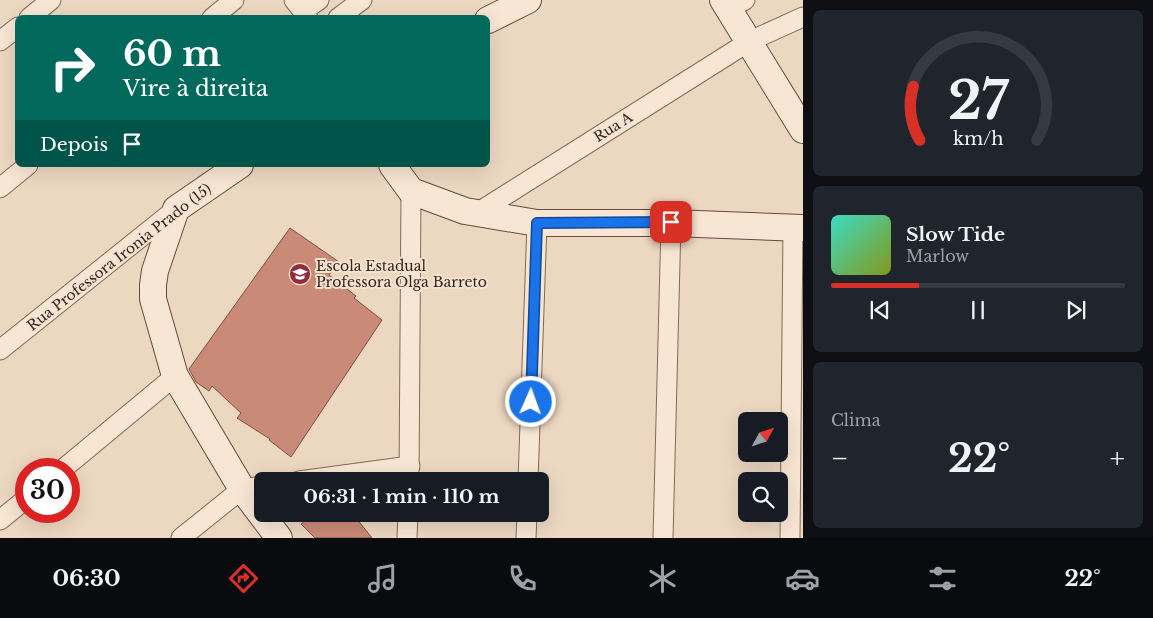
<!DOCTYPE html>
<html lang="pt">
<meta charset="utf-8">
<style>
:root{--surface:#171b24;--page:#20242c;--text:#f1f3f6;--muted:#9ea1a6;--line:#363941;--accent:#d93025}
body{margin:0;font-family:"Libre Baskerville",serif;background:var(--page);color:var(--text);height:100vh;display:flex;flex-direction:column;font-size:19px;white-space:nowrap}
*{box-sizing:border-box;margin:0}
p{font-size:16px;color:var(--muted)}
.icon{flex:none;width:28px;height:28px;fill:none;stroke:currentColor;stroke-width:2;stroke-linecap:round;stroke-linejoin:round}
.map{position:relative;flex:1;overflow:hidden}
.side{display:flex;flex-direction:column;gap:10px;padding:10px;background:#0d0f14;width:350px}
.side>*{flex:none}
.top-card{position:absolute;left:15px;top:15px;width:475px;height:152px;border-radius:8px;box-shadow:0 5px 20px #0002;background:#00695c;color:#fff;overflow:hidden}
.needle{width:32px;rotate:50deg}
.fabs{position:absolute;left:738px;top:412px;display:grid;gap:10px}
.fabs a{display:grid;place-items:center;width:50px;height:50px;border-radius:8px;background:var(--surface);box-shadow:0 5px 20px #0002;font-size:25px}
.speed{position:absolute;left:15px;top:458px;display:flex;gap:10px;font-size:25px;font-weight:700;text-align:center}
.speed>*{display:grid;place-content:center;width:65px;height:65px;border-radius:50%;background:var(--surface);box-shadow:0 5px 20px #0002;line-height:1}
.speed .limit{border:8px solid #d22;background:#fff;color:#111}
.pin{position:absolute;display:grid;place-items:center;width:42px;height:42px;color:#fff;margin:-21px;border-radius:10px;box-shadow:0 2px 8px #0006}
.me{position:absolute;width:55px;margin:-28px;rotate:2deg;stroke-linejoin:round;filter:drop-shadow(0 0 4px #0008)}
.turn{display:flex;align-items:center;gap:18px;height:105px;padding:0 25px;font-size:22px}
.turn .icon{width:65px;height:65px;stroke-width:2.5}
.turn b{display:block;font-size:35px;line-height:42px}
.then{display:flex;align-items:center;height:48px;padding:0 25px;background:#0003;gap:10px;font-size:19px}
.big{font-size:38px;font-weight:700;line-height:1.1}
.side .tile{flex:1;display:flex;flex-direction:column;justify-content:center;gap:8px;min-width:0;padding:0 18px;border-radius:8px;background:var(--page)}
.side .dial{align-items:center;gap:0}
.dial svg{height:130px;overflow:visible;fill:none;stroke:var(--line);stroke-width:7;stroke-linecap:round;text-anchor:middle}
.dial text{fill:var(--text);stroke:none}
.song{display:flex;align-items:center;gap:15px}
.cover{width:60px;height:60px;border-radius:8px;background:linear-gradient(135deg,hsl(170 70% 55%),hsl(70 70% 35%))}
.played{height:5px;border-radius:2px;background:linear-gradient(90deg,var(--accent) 30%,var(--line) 30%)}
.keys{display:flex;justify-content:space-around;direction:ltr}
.heat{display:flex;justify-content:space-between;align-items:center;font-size:28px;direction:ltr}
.trip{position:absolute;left:254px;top:472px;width:295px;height:50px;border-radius:8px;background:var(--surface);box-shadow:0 5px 20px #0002;font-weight:700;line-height:50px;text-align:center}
.menu{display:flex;height:80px;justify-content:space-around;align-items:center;background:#090b0e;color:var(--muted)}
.menu .icon{width:35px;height:35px}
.menu .current{color:var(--accent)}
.menu b{font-size:22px;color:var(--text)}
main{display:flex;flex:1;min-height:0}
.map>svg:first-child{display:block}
</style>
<main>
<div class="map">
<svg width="803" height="538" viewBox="0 0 803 538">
<rect width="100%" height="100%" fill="#ecd7c1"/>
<!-- building -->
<g fill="#ca8a78" stroke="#844e40">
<polygon points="290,228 339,262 329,275 356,296 354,298 382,320 291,457 269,440 270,439 237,418 241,413 212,386 209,391 196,382 189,369"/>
<polygon points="315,514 353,514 372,538 315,538 301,524"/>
</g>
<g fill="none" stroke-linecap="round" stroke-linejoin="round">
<!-- street casing -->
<g stroke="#856859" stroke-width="21">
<g id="street">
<polyline points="294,0 308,18"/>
<polyline points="729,9 745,0"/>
<polyline points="303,11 319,0"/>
<polyline points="29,18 51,0"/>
<polyline points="212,18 234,0"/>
<polyline points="338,18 362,0"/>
<polyline points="0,41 18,27"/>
<polyline points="0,188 28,165"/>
<polyline points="477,213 750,41 803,17"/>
<polyline points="0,350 176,209"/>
<polyline points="63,469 175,376"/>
<polyline points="299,481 410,466"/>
<polyline points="409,481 411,191"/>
<polyline points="528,481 537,223"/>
<polyline points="0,520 26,499"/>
<polyline points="181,538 242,489 262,486"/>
<polyline points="407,538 408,514"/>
<polyline points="526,538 527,514"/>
<polyline points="663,538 671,223"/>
<polyline points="790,538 793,228"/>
</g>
</g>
<!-- secondary casing -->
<g stroke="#674a3c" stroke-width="28">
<g id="secondary">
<polyline points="723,0 803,130"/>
<polyline points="488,20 528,0"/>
<polyline points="240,165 176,209 155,271 153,285 153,299 175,376 242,489 279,538"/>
<polyline points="392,165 411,191 465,211 537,223 671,223 803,228"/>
</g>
</g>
<!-- street -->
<use href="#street" stroke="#f8e6d4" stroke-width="19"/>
<!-- secondary -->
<use href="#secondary" stroke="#f8e6d4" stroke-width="26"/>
</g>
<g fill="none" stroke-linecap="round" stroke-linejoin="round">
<!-- route casing -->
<g stroke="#114b97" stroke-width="12">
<polyline id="route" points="531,402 537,223 671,222"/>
</g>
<!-- route -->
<use href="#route" stroke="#1a73e8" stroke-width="9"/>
</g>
<!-- icons -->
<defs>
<g id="school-disc" transform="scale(1.125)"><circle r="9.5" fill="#922b3f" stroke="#f4e3d0"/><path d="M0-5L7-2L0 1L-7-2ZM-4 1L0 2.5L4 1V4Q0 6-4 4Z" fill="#fff"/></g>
</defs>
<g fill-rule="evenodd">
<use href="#school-disc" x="300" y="274"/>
</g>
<g text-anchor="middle" stroke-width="4" stroke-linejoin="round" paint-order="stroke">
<!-- street labels -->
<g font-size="14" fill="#35241d" stroke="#f4e3d0">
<text transform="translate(613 127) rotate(-32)" y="5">Rua A</text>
<text transform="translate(119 257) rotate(-38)" y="5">Rua Professora Ironia Prado (15)</text>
</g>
<!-- poi labels -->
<g font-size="14" fill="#35241d" stroke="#f4e3d0" text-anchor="start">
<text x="316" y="271">Escola Estadual<tspan x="316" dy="16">Professora Olga Barreto</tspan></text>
</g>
</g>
</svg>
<div class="fabs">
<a><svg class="needle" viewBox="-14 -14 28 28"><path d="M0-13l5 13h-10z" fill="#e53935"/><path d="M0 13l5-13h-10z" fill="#9ea1a6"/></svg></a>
<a><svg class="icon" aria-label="search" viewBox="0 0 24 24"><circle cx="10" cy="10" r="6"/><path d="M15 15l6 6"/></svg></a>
</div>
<div class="speed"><div class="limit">30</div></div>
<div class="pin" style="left:671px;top:222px;background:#d93025"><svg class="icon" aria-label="arrive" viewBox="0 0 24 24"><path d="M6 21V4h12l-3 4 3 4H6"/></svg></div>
<svg class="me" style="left:531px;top:402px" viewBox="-20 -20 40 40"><circle r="17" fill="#1a73e8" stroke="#fff" stroke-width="3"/><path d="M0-11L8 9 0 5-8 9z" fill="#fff"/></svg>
<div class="trip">06:31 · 1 min · 110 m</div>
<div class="top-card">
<div class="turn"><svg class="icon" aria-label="right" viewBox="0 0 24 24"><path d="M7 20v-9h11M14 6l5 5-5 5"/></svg><div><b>60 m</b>Vire à direita</div></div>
<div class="then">Depois<svg class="icon" aria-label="arrive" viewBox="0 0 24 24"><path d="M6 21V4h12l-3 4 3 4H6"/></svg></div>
</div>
</div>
<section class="side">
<div class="tile dial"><svg viewBox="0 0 100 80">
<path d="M14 69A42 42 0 1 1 86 69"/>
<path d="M14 69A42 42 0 0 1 10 36" stroke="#d93025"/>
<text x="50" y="56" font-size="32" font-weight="700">27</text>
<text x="50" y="72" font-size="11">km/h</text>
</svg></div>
<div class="tile">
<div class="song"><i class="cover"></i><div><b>Slow Tide</b><p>Marlow</p></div></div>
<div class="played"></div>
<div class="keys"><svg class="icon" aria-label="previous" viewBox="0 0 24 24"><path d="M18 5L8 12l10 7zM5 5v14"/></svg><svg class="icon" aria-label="pause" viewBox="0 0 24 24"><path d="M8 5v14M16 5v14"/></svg><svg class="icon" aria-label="next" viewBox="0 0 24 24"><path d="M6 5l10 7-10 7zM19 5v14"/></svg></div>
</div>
<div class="tile"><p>Clima</p>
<div class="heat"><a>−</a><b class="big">22°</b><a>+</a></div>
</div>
</section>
</main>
<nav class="menu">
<b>06:30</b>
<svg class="icon current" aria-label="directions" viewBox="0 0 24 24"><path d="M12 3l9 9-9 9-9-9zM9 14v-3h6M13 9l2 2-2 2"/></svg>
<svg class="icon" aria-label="music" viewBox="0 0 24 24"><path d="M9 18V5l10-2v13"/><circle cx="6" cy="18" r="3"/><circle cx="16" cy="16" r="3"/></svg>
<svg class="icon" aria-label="phone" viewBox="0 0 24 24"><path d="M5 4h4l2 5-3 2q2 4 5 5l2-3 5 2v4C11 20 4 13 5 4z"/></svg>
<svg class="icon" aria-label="climate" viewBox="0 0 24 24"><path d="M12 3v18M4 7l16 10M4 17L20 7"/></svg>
<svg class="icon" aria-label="car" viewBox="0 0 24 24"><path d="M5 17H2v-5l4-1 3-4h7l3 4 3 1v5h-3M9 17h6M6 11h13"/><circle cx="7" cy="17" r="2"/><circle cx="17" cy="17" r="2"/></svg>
<svg class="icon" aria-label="filters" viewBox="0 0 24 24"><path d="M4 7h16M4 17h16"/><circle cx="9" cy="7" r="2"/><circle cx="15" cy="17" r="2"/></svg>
<b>22°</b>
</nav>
